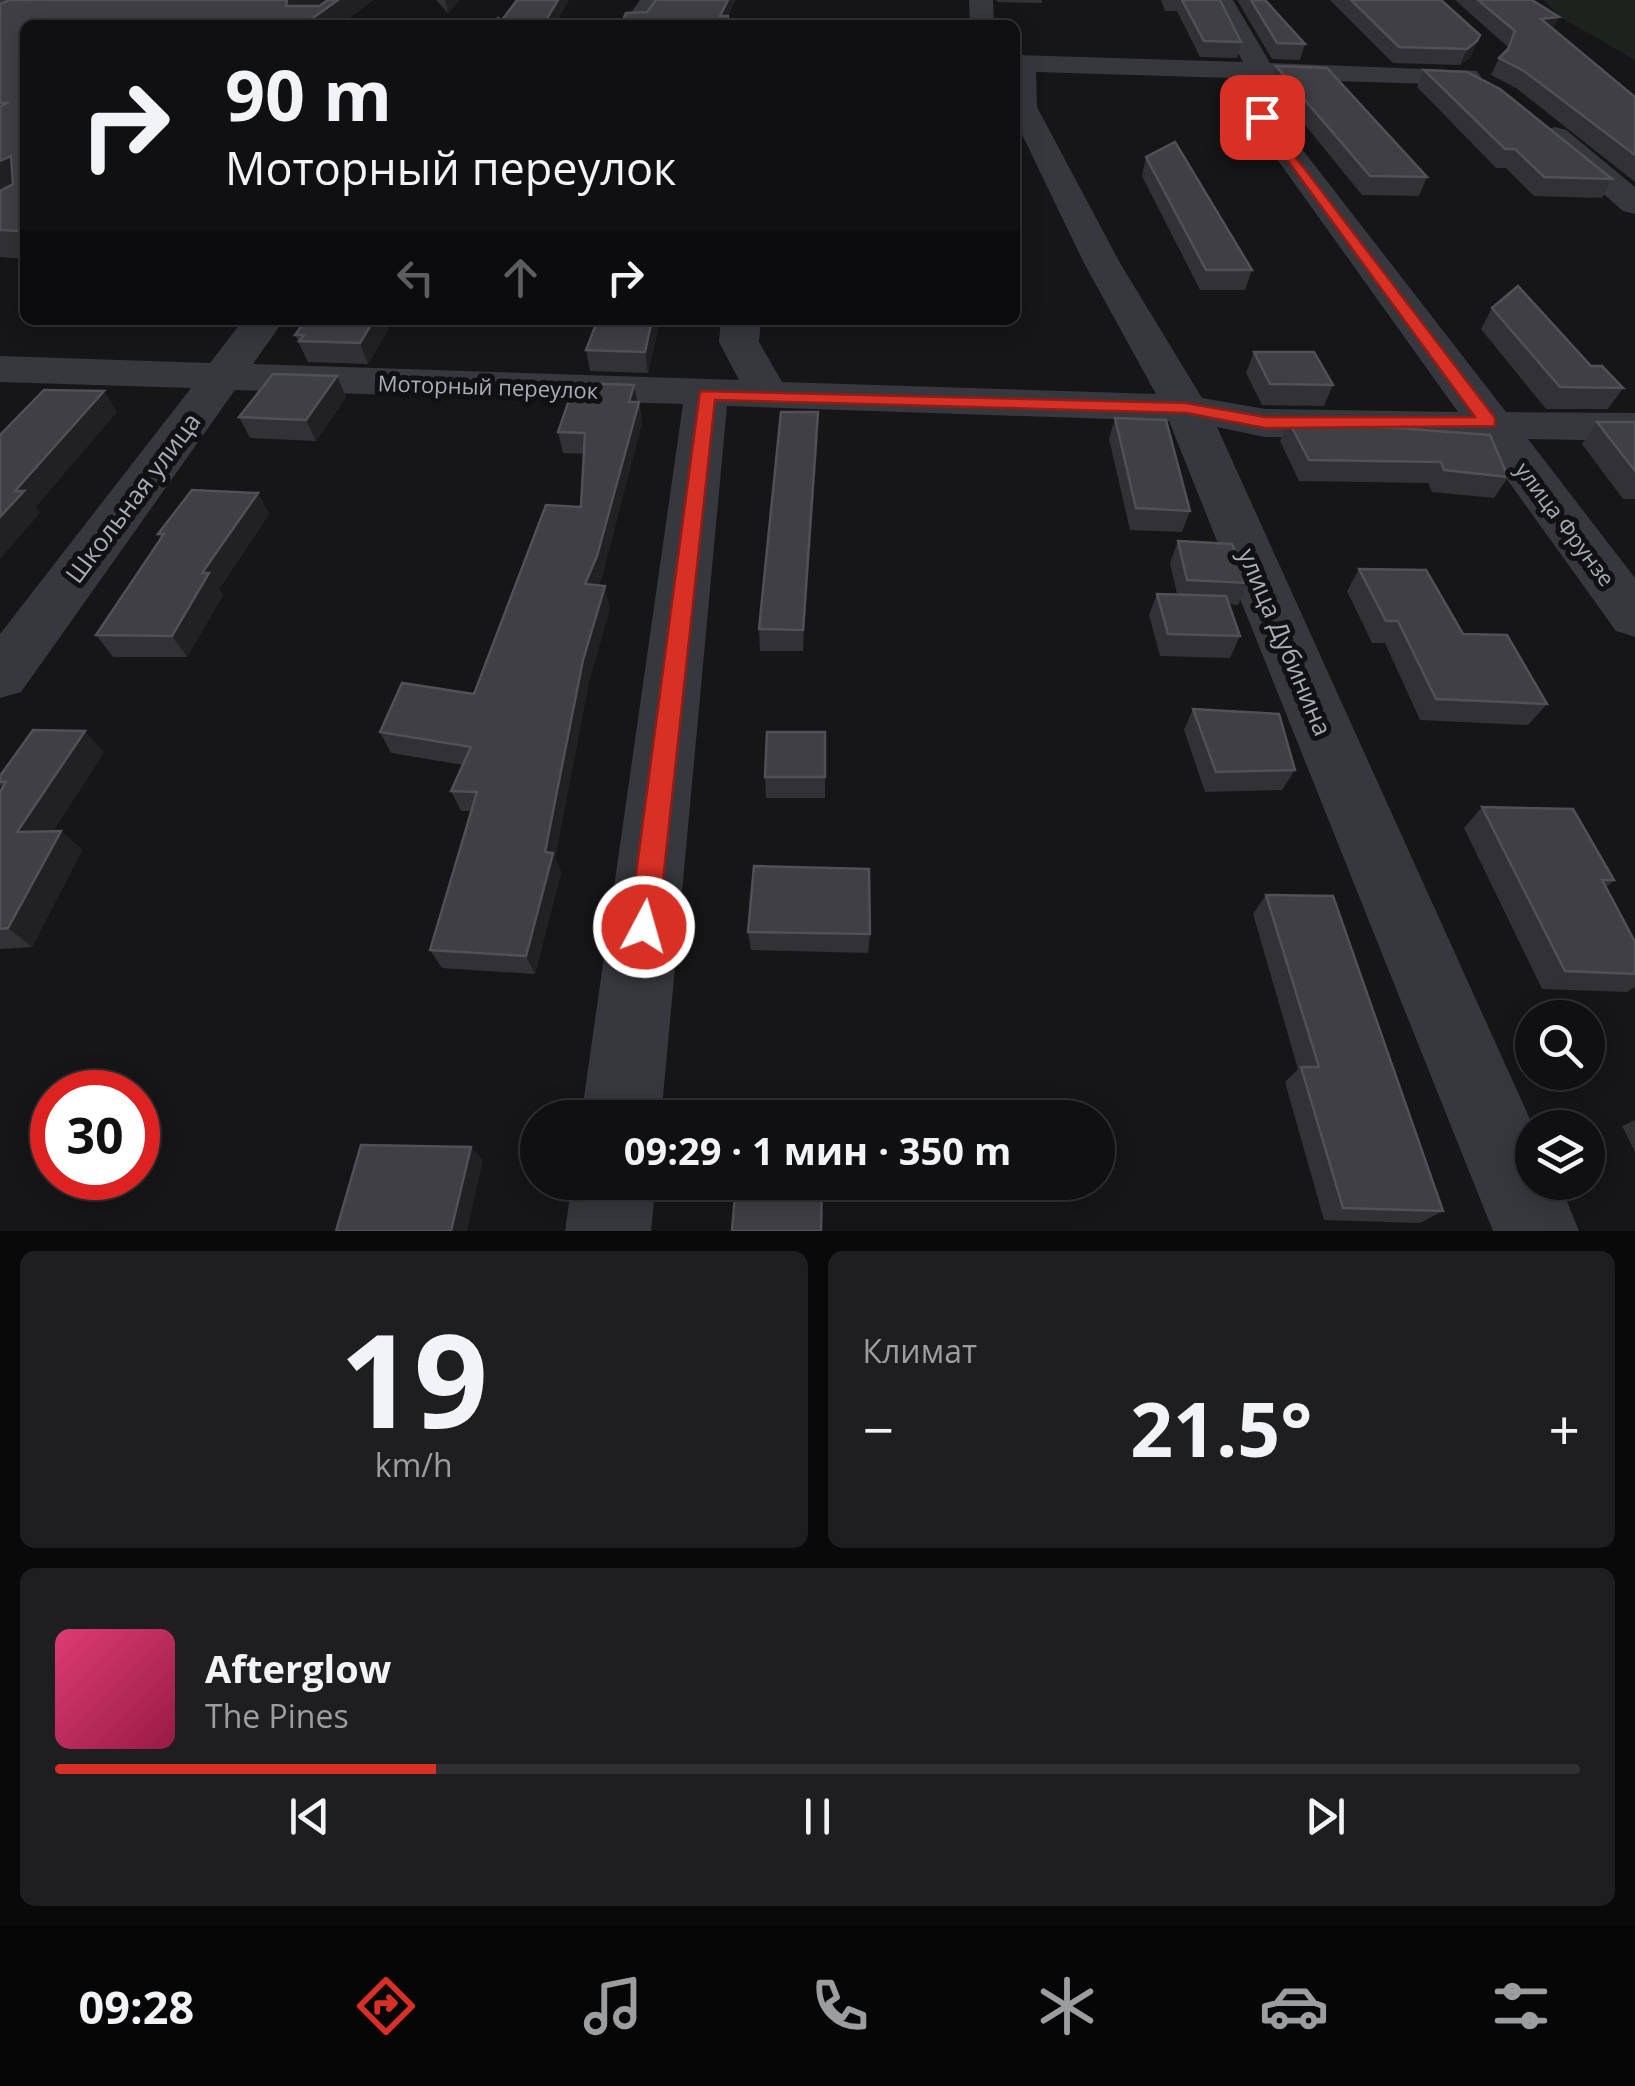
<!DOCTYPE html>
<html lang="ru">
<meta charset="utf-8">
<style>
:root{--surface:#101012;--page:#1e1e20;--text:#f1f3f6;--muted:#9c9d9f;--line:#303032;--accent:#d93025}
body{margin:0;font-family:"Open Sans",sans-serif;background:var(--page);color:var(--text);height:100vh;display:flex;flex-direction:column;font-size:38px;white-space:nowrap}
*{box-sizing:border-box;margin:0}
p{font-size:32px;color:var(--muted)}
.icon{flex:none;width:55px;height:55px;fill:none;stroke:currentColor;stroke-width:2;stroke-linecap:round;stroke-linejoin:round}
.map{position:relative;height:1231px;overflow:hidden}
.sheet{display:flex;flex-direction:column;gap:20px;padding:20px;background:#09090a;flex:1}
.sheet>*{flex:none}
.guide{position:absolute;left:20px;top:20px;width:1000px;height:305px;border-radius:15px;box-shadow:0 5px 25px #0003,0 0 0 2px var(--line);background:#101012;color:var(--text);overflow:hidden}
.controls{position:absolute;left:1515px;top:1000px;display:grid;gap:20px}
.controls a{display:grid;place-items:center;width:90px;height:90px;border-radius:50%;background:var(--surface);box-shadow:0 5px 25px #0003,0 0 0 2px var(--line);font-size:50px}
.speed{position:absolute;left:30px;top:1070px;display:flex;gap:20px;font-size:50px;font-weight:700;text-align:center}
.speed>*{display:grid;place-content:center;width:130px;height:130px;border-radius:50%;background:var(--surface);box-shadow:0 5px 25px #0003,0 0 0 2px var(--line);line-height:1}
.speed .limit{border:15px solid #d22;background:#fff;color:#111}
.pin{position:absolute;display:grid;place-items:center;width:85px;height:85px;color:#fff;margin:-42px;border-radius:20px;box-shadow:0 5px 15px #0006}
.me{position:absolute;width:110px;margin:-55px;rotate:6deg;stroke-linejoin:round;filter:drop-shadow(0 0 8px #0008)}
.turn{display:flex;align-items:center;gap:35px;height:210px;padding:0 40px;font-size:45px}
.turn .icon{width:130px;height:130px;stroke-width:2.5}
.turn b{display:block;font-size:70px;line-height:85px}
.lanes{display:flex;align-items:center;height:95px;padding:0 40px;background:#0003;justify-content:center;gap:50px;direction:ltr}
.lanes .off{opacity:.35}
.big{font-size:75px;font-weight:700;line-height:1.1}
.sheet .tile{flex:1;display:flex;flex-direction:column;justify-content:center;gap:15px;min-width:0;padding:0 35px;border-radius:15px;background:var(--page)}
.sheet .dial{align-items:center;gap:0}
.dial b{font-size:130px;line-height:1}
.song{display:flex;align-items:center;gap:30px}
.cover{width:120px;height:120px;border-radius:15px;background:linear-gradient(135deg,hsl(340 70% 55%),hsl(340 70% 35%))}
.played{height:10px;border-radius:5px;background:linear-gradient(90deg,var(--accent) 25%,var(--line) 25%)}
.keys{display:flex;justify-content:space-around;direction:ltr}
.heat{display:flex;justify-content:space-between;align-items:center;font-size:55px;direction:ltr}
.sheet .tiles{flex:1;display:grid;gap:20px;grid-template-columns:1fr 1fr}
.tile:last-child{grid-column:span 2}
.trip{position:absolute;left:520px;top:1100px;width:595px;height:100px;border-radius:50px;background:var(--surface);box-shadow:0 5px 25px #0003,0 0 0 2px var(--line);font-weight:700;line-height:100px;text-align:center}
.tabs{display:flex;height:160px;justify-content:space-around;align-items:center;background:#060607;color:var(--muted)}
.tabs .icon{width:70px;height:70px}
.tabs .current{color:var(--accent)}
.tabs b{font-size:45px;color:var(--text)}
.map>svg:first-child{display:block}
</style>
<div class="map">
<svg width="1635" height="1231" viewBox="0 0 1635 1231">
<rect width="100%" height="100%" fill="#161618"/>
<!-- green -->
<polygon fill="#1c231d" points="1544,0 1635,0 1635,60 1560,17"/>
<g fill="none" stroke-linecap="round" stroke-linejoin="round">
<!-- minor -->
<g fill="#37383d" fill-rule="evenodd">
<polygon points="640,0 664,0 646,25 622,25"/>
<polygon points="969,0 993,0 994,25 970,25"/>
<path d="M 1209,0 L 1233,0 L 1270,63 L 1477,71 L 1481,77 L 1477,83 L 1467,85 L 1267,79 L 1254,87 L 1506,412 L 1635,413 L 1635,441 L 1528,439 L 1635,578 L 1635,637 L 1616,631 L 1478,439 L 1265,437 L 1217,427 L 1534,1128 L 1532,1182 L 1559,1182 L 1579,1231 L 1493,1231 L 1169,421 L 727,406 L 661,1118 L 581,1118 L 683,404 L 235,390 L 21,692 L 0,698 L 0,634 L 191,388 L 0,382 L 0,356 L 210,363 L 243,320 L 284,320 L 253,364 L 739,380 L 719,342 L 721,320 L 761,320 L 759,342 L 782,382 L 1156,394 L 1084,263 L 1015,120 L 1015,55 L 1243,62 ZM 1036,72 L 1231,78 L 1224,85 L 1458,412 L 1265,409 L 1202,398 L 1120,263 L 1037,107 Z"/>
<polygon points="1555,127 1566,130 1635,187 1635,214 1623,211 1544,142 1540,136 1544,130"/>
<polygon points="572,1182 656,1182 651,1231 565,1231"/>
</g>
</g>
<!-- wall -->
<g fill="#323236">
<polygon points="0,0 323,0 315,6 319,6 328,0 373,0 340,25 25,25 25,259 0,257"/>
<polygon points="436,0 460,0 448,13"/>
<polygon points="996,0 1042,0 1042,3 997,2"/>
<polygon points="1161,0 1220,0 1241,42 1237,58 1200,57 1177,11 1165,11"/>
<polygon points="1237,0 1265,0 1305,44 1300,60 1272,59"/>
<polygon points="1330,0 1441,0 1480,35 1470,58 1460,65 1393,63"/>
<polygon points="1455,0 1532,0 1553,29 1635,97 1635,182 1516,88 1491,75 1499,58 1508,47"/>
<polygon points="1276,66 1427,177 1419,196 1362,195 1271,83"/>
<polygon points="1424,70 1612,179 1602,198 1534,196 1506,168 1496,168 1417,87"/>
<polygon points="1146,157 1252,270 1245,290 1200,290 1142,176"/>
<polygon points="1492,308 1591,366 1623,388 1608,409 1546,409 1481,329"/>
<polygon points="606,320 660,320 648,373 590,371 586,350 605,324"/>
<polygon points="391,324 368,364 308,362 295,335"/>
<polygon points="1254,352 1333,385 1324,406 1262,405 1246,373"/>
<polygon points="337,376 346,397 316,441 250,438 239,417"/>
<polygon points="639,402 642,424 598,585 610,608 589,681 555,858 561,872 535,974 442,968 430,950 472,811 461,811 451,791 463,765 391,753 380,732 474,694 581,507 584,454 563,453 558,432"/>
<polygon points="1115,418 1190,511 1182,532 1130,530 1109,439"/>
<polygon points="1288,420 1508,477 1494,498 1432,492 1428,483 1299,481 1280,441"/>
<polygon points="1597,422 1635,422 1635,499 1623,499 1582,444"/>
<polygon points="818,434 803,651 760,651 759,629"/>
<polygon points="258,493 269,514 219,589 223,595 187,657 113,657 96,635 161,539 158,534"/>
<polygon points="1178,541 1248,583 1238,605 1229,604 1240,636 1230,658 1160,656 1149,615 1157,594 1177,594 1170,563"/>
<polygon points="1359,569 1547,704 1528,725 1420,720 1385,643 1372,643 1347,591"/>
<polygon points="1193,709 1295,770 1282,790 1205,792 1184,730"/>
<polygon points="825,732 825,798 766,798 765,777"/>
<polygon points="104,752 53,831 61,831 82,850 32,947 0,949 0,792 3,788 0,785 0,776"/>
<polygon points="1482,807 1614,880 1606,888 1635,942 1635,987 1627,992 1542,989 1464,828"/>
<polygon points="1266,895 1443,1211 1420,1223 1324,1220 1285,1082 1298,1069 1253,914"/>
<polygon points="748,932 870,934 868,953 751,950"/>
<polygon points="1635,1120 1635,1152 1622,1126"/>
</g>
<!-- shaded-wall -->
<g fill="#212124">
<polygon points="287,0 323,0 294,22 286,6"/>
<polygon points="338,0 373,0 340,25 303,25"/>
<polygon points="445,0 460,0 448,13"/>
<polygon points="558,0 569,0 555,25 543,25"/>
<polygon points="728,0 736,0 728,17 728,25 727,25 720,16"/>
<polygon points="1559,17 1551,33 1541,19"/>
<polygon points="1477,41 1470,58 1460,65 1467,49"/>
<polygon points="11,156 25,181 0,194 0,161"/>
<polygon points="374,320 390,320 391,324 368,364 360,343"/>
<polygon points="652,320 660,320 648,373 645,352"/>
<polygon points="337,376 346,397 316,441 306,420"/>
<polygon points="634,385 642,424 602,578 590,606 585,584"/>
<polygon points="104,391 117,412 36,507 40,513 0,559 0,517 15,491"/>
<polygon points="818,412 818,434 803,651 803,630"/>
<polygon points="258,493 269,514 219,589 223,595 187,657 172,636 202,573"/>
<polygon points="605,586 610,608 589,681 555,858 561,872 535,974 526,956 583,660"/>
<polygon points="85,731 104,752 40,851 17,832"/>
<polygon points="61,831 82,850 32,947 8,928"/>
<polygon points="471,1147 483,1160 467,1231 451,1231"/>
</g>
<!-- building -->
<g fill="#3f3f44" stroke="#4f5156" stroke-width="2.5">
<polygon points="9,0 287,0 286,6 319,6 328,0 338,0 303,25 25,25 25,227 20,231 0,230 0,191 13,184 11,156 0,161 0,107 7,103 0,103 0,4"/>
<polygon points="517,0 558,0 543,25 493,25 498,18 502,20"/>
<polygon points="656,0 728,0 720,16 728,16 727,25 621,25 626,13 647,12"/>
<polygon points="1182,0 1220,0 1241,42 1204,41"/>
<polygon points="1251,0 1265,0 1305,44 1277,43"/>
<polygon points="1351,0 1441,0 1480,35 1477,41 1467,49 1399,47"/>
<polygon points="1478,0 1532,0 1559,17 1541,19 1635,97 1635,155 1524,71 1499,58 1508,49 1515,31"/>
<polygon points="1276,66 1327,68 1427,177 1370,176"/>
<polygon points="1424,70 1467,72 1500,89 1612,179 1544,177 1515,149 1505,149"/>
<polygon points="1175,142 1252,270 1206,270 1146,157"/>
<polygon points="1518,286 1591,366 1602,366 1623,388 1560,387 1492,308"/>
<polygon points="306,320 374,320 360,343 299,341 304,335 295,335"/>
<polygon points="606,320 652,320 645,352 586,350 596,324 605,324"/>
<polygon points="1254,352 1314,352 1333,385 1270,384"/>
<polygon points="273,374 337,376 306,420 239,417"/>
<polygon points="575,383 634,385 629,402 639,402 597,556 585,584 605,586 583,660 545,852 553,853 526,956 430,950 477,792 451,791 471,747 380,732 402,683 474,694 546,505 581,507 585,433 558,432"/>
<polygon points="44,390 104,391 15,491 24,491 0,517 0,435"/>
<polygon points="781,412 818,412 803,630 759,629"/>
<polygon points="1115,418 1166,420 1190,511 1136,508"/>
<polygon points="1288,420 1490,435 1508,477 1444,470 1441,462 1309,460"/>
<polygon points="1597,422 1635,422 1635,471"/>
<polygon points="192,490 258,493 202,573 209,573 172,636 96,635 164,534 158,534"/>
<polygon points="1178,541 1232,544 1248,583 1187,580"/>
<polygon points="1359,569 1426,570 1463,634 1507,635 1547,704 1436,699 1398,621 1386,621"/>
<polygon points="1157,594 1226,596 1240,636 1168,634"/>
<polygon points="1193,709 1279,714 1295,770 1216,772"/>
<polygon points="33,730 85,731 17,832 61,831 8,928 0,929 0,792 6,782 0,782 0,776"/>
<polygon points="767,732 825,732 825,777 765,777"/>
<polygon points="1482,807 1573,809 1614,880 1602,880 1635,942 1635,974 1565,971"/>
<polygon points="754,866 869,869 870,934 748,932"/>
<polygon points="1266,895 1333,896 1443,1211 1343,1208 1301,1067 1319,1067"/>
<polygon points="361,1145 471,1147 451,1231 336,1231"/>
<polygon points="736,1182 822,1182 821,1231 732,1231"/>
</g>
<!-- route -->
<polygon fill="#d93025" stroke="#8d1f18" stroke-width="2.5" points="1262,113 1495,418 1495,426 1265,428 1186,413 715,400 658,927 654,937 644,941 633,937 629,927 700,391 1186,403 1265,417 1475,417 1258,120"/>
<g text-anchor="middle" stroke-width="10" stroke-linejoin="round" paint-order="stroke">
<!-- far-street labels -->
<g font-size="22" fill="#a8adb8" stroke="#111113">
<text transform="translate(488 387) rotate(2)" y="8">Моторный переулок</text>
<text transform="translate(1565 524) rotate(53)" y="8">улица Фрунзе</text>
</g>
<!-- street labels -->
<g font-size="25" fill="#a8adb8" stroke="#111113">
<text transform="translate(133 498) rotate(-53)" y="9">Школьная улица</text>
<text transform="translate(1285 642) rotate(67)" y="9">улица Дубинина</text>
</g>
</g>
</svg>
<div class="controls">
<a><svg class="icon" aria-label="search" viewBox="0 0 24 24"><circle cx="10" cy="10" r="6"/><path d="M15 15l6 6"/></svg></a>
<a><svg class="icon" aria-label="layers" viewBox="0 0 24 24"><path d="M12 4l9 5-9 5-9-5zM3 14l9 5 9-5"/></svg></a>
</div>
<div class="speed"><div class="limit">30</div></div>
<div class="pin" style="left:1262px;top:117px;background:#d93025"><svg class="icon" aria-label="arrive" viewBox="0 0 24 24"><path d="M6 21V4h12l-3 4 3 4H6"/></svg></div>
<svg class="me" style="left:644px;top:927px" viewBox="-20 -20 40 40"><circle r="17" fill="#d93025" stroke="#fff" stroke-width="3"/><path d="M0-11L8 9 0 5-8 9z" fill="#fff"/></svg>
<div class="trip">09:29 · 1 мин · 350 m</div>
<div class="guide">
<div class="turn"><svg class="icon" aria-label="right" viewBox="0 0 24 24"><path d="M7 20v-9h11M14 6l5 5-5 5"/></svg><div><b>90 m</b>Моторный переулок</div></div>
<div class="lanes"><svg class="icon off" aria-label="left" viewBox="0 0 24 24"><path d="M17 20v-9H6M10 6l-5 5 5 5"/></svg><svg class="icon off" aria-label="ahead" viewBox="0 0 24 24"><path d="M12 20V5M6 11l6-6 6 6"/></svg><svg class="icon" aria-label="right" viewBox="0 0 24 24"><path d="M7 20v-9h11M14 6l5 5-5 5"/></svg></div>
</div>
</div>
<section class="sheet">
<div class="tiles">
<div class="tile dial"><b>19</b><p>km/h</p></div>
<div class="tile"><p>Климат</p>
<div class="heat"><a>−</a><b class="big">21.5°</b><a>+</a></div>
</div>
<div class="tile">
<div class="song"><i class="cover"></i><div><b>Afterglow</b><p>The Pines</p></div></div>
<div class="played"></div>
<div class="keys"><svg class="icon" aria-label="previous" viewBox="0 0 24 24"><path d="M18 5L8 12l10 7zM5 5v14"/></svg><svg class="icon" aria-label="pause" viewBox="0 0 24 24"><path d="M8 5v14M16 5v14"/></svg><svg class="icon" aria-label="next" viewBox="0 0 24 24"><path d="M6 5l10 7-10 7zM19 5v14"/></svg></div>
</div>
</div>
</section>
<nav class="tabs">
<b>09:28</b>
<svg class="icon current" aria-label="directions" viewBox="0 0 24 24"><path d="M12 3l9 9-9 9-9-9zM9 14v-3h6M13 9l2 2-2 2"/></svg>
<svg class="icon" aria-label="music" viewBox="0 0 24 24"><path d="M9 18V5l10-2v13"/><circle cx="6" cy="18" r="3"/><circle cx="16" cy="16" r="3"/></svg>
<svg class="icon" aria-label="phone" viewBox="0 0 24 24"><path d="M5 4h4l2 5-3 2q2 4 5 5l2-3 5 2v4C11 20 4 13 5 4z"/></svg>
<svg class="icon" aria-label="climate" viewBox="0 0 24 24"><path d="M12 3v18M4 7l16 10M4 17L20 7"/></svg>
<svg class="icon" aria-label="car" viewBox="0 0 24 24"><path d="M5 17H2v-5l4-1 3-4h7l3 4 3 1v5h-3M9 17h6M6 11h13"/><circle cx="7" cy="17" r="2"/><circle cx="17" cy="17" r="2"/></svg>
<svg class="icon" aria-label="filters" viewBox="0 0 24 24"><path d="M4 7h16M4 17h16"/><circle cx="9" cy="7" r="2"/><circle cx="15" cy="17" r="2"/></svg>
</nav>
